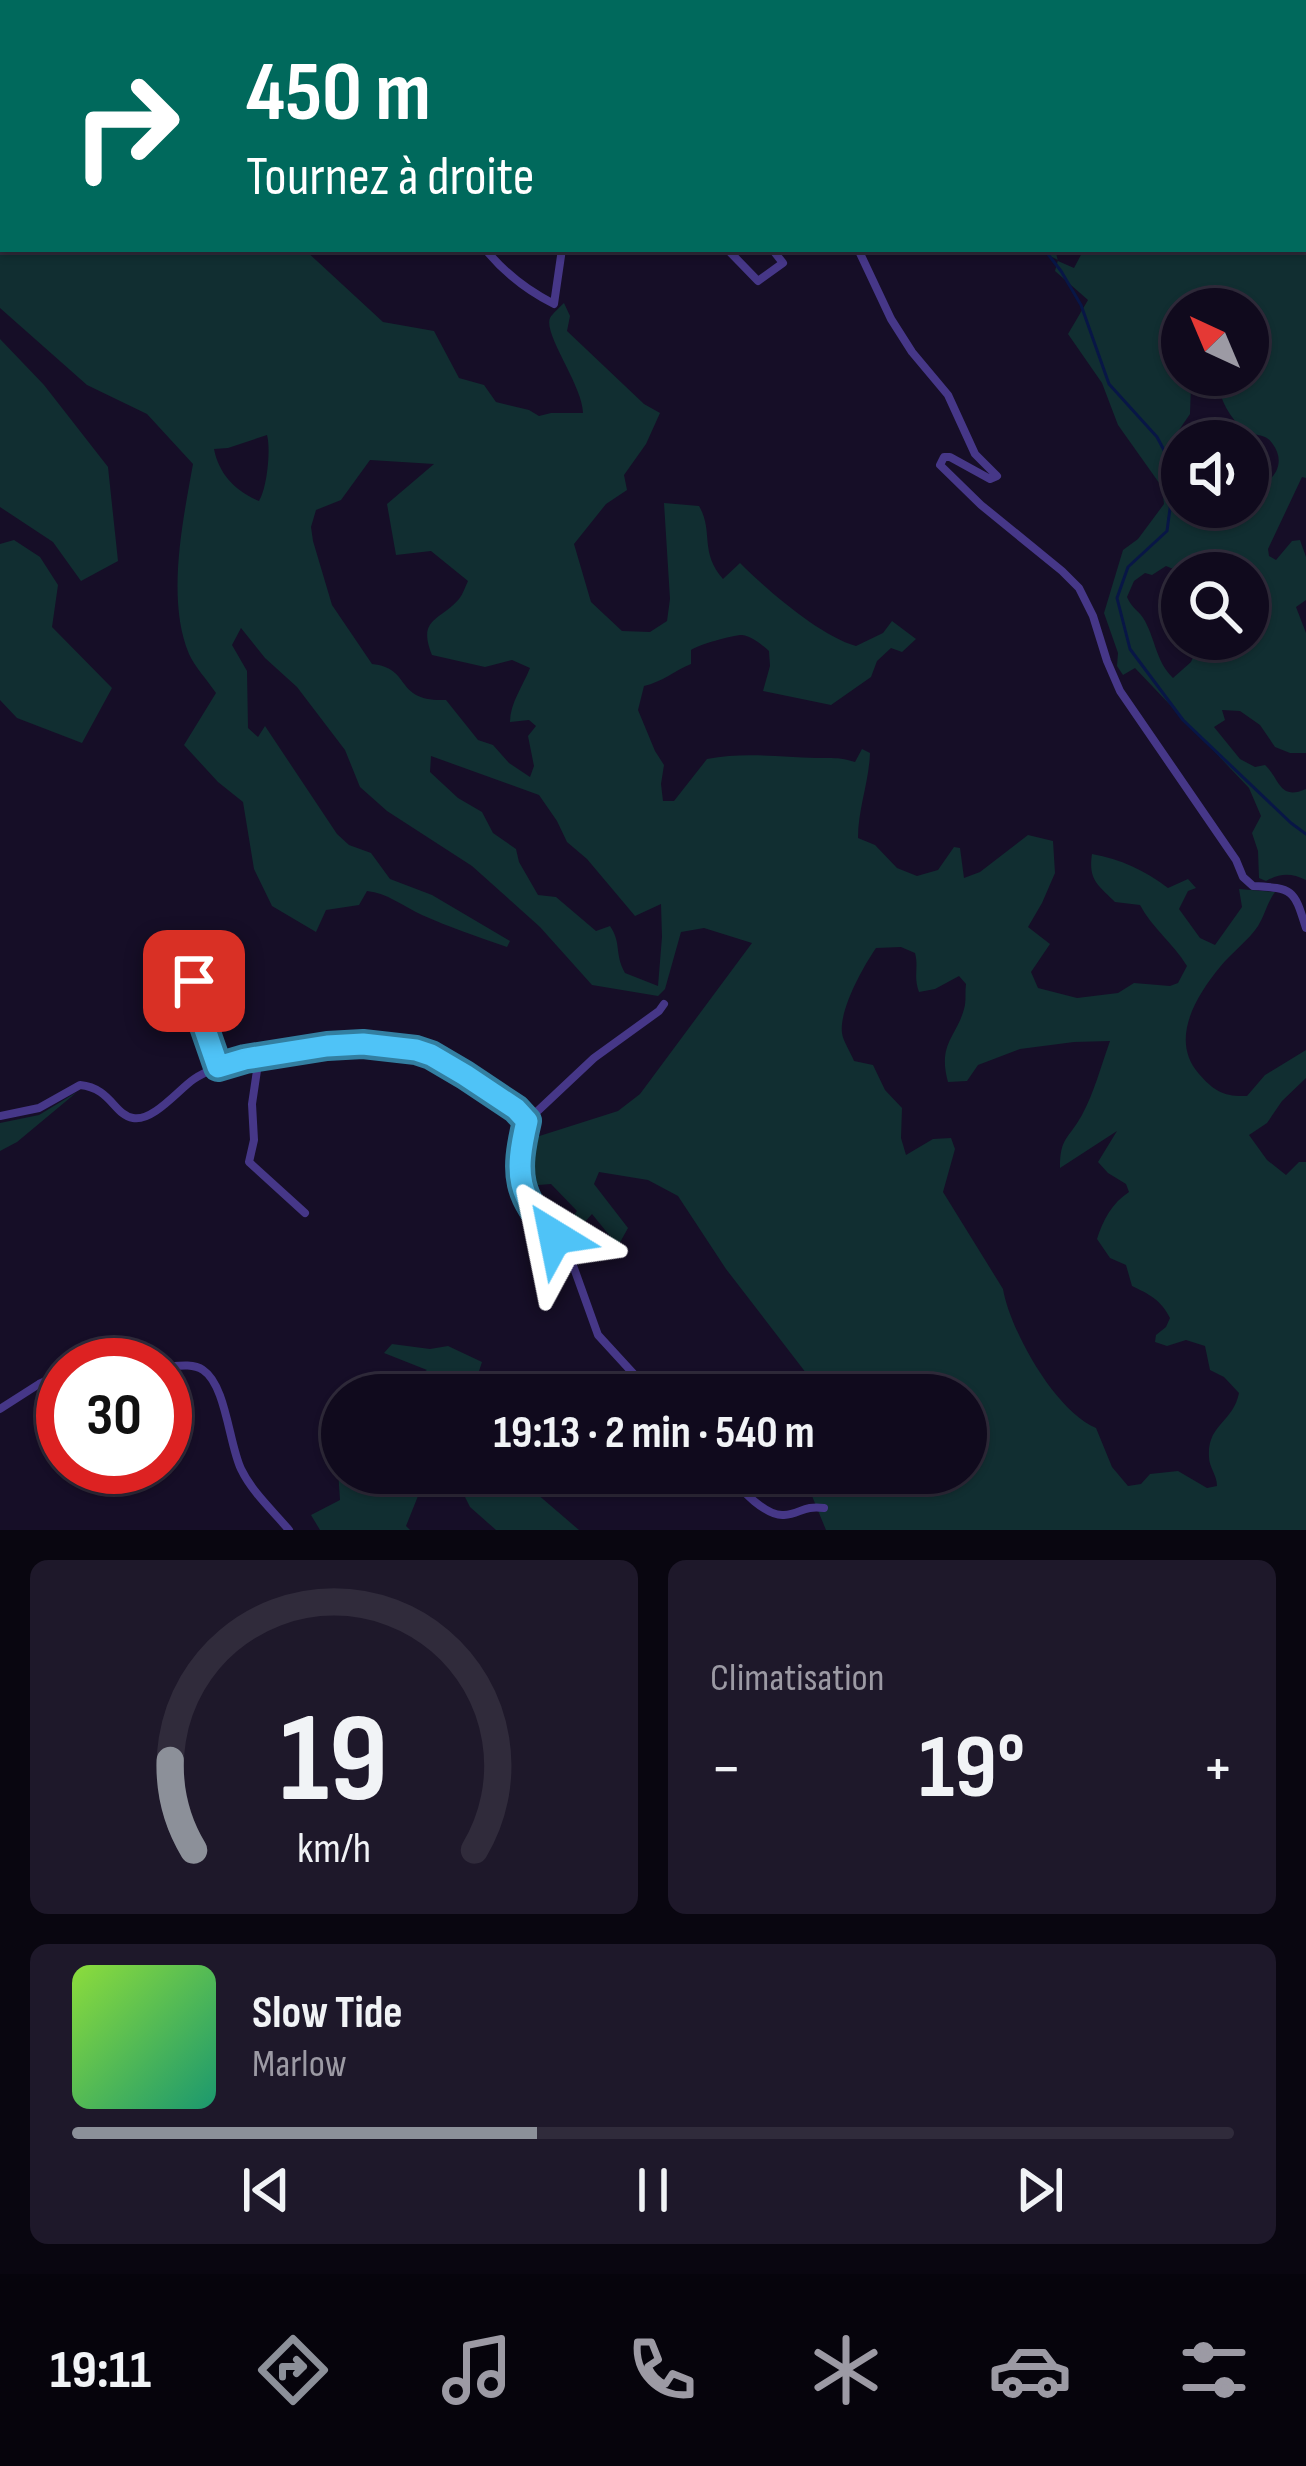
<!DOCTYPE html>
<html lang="fr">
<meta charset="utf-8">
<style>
:root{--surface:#100a1d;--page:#1e182a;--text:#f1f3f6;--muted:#9c9aa4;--line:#302b3b;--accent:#8c9099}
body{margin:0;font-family:"Sofia Sans Condensed",sans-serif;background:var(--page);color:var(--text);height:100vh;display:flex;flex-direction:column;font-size:45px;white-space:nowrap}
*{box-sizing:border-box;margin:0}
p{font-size:39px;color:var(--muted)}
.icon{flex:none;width:66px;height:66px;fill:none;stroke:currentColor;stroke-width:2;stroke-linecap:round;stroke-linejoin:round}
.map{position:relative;height:1530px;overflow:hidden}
.details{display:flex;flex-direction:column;gap:30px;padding:30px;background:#090610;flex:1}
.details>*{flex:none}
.guide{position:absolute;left:0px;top:0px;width:1308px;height:252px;box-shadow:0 3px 9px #0004,0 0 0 3px var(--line);background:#00695c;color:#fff;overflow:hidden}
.needle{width:78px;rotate:316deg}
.controls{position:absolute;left:1161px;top:288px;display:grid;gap:24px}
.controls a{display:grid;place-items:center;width:108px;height:108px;border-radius:50%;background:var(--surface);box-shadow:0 3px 9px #0004,0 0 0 3px var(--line);font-size:60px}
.speed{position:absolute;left:36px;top:1338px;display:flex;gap:24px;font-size:60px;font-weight:700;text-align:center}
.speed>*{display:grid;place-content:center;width:156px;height:156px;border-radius:50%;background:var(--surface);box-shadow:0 3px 9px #0004,0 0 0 3px var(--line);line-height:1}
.speed .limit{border:18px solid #d22;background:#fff;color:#111}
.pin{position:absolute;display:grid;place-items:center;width:102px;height:102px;color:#fff;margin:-51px;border-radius:24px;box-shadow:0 6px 18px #0006}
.me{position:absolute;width:132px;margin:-66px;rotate:325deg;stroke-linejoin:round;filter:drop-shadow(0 0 9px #0008)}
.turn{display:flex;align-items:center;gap:42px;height:252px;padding:0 48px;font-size:54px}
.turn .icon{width:156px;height:156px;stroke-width:2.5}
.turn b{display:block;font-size:84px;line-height:102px}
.big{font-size:90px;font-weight:700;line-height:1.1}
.details .card{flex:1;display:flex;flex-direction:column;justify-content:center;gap:18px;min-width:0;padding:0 42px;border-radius:18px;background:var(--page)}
.details .dial{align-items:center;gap:0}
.dial svg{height:312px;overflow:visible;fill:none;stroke:var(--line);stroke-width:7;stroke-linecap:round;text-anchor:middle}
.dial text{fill:var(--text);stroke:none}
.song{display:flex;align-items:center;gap:36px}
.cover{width:144px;height:144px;border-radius:18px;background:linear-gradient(135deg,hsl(90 70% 55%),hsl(160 70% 35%))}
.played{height:12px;border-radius:6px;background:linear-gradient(90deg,var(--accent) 40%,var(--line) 40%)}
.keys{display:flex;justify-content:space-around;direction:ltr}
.heat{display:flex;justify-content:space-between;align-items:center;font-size:66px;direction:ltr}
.details .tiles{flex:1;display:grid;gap:30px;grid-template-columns:1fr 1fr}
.card:last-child{grid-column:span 2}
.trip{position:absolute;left:321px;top:1374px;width:666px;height:120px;border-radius:60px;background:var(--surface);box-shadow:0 3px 9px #0004,0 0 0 3px var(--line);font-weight:700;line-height:120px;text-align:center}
.menu{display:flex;height:192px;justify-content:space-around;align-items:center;background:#06040c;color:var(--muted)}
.menu .icon{width:84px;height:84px}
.menu .current{color:var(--accent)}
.menu b{font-size:54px;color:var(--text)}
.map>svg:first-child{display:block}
</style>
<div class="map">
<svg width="1306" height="1530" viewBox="0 0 1306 1530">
<rect width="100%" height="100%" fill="#160e27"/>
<!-- green -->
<g fill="#112e31" fill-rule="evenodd">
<polygon points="1064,0 1306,0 1306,193 1305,3 1064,3"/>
<path d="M 0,34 L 3,36 L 3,249 L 304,249 L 383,322 L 434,331 L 459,378 L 484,385 L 496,402 L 529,410 L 539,416 L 551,413 L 583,413 C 583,386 543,334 550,318 C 552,314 561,306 564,303 L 570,316 L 567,331 L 644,404 L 660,413 L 646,444 L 624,475 L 627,490 L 606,504 L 574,544 L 591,602 L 622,631 L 650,632 L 667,621 L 670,599 L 664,503 L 699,506 C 714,532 699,551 723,579 L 740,563 C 767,590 820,636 856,646 L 883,633 L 892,621 L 916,639 L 902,652 L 891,648 L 877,661 L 871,677 L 831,705 L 763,691 L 770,666 L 769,651 C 762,645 752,636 742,635 C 732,635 698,645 691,650 L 691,664 C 674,671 662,682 644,686 L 638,710 L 655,751 L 664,765 L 661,784 L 663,801 L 674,801 L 707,759 C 744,752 779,757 816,758 C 831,758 841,757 855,762 L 862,749 L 870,753 C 869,782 858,809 858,838 L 875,845 L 897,868 L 917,876 L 938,870 L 954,847 L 960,848 L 964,878 L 980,872 L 1028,835 L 1053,841 L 1055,873 L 1042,903 L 1028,927 L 1050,944 L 1031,972 L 1038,988 L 1077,998 L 1118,993 L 1134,983 L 1170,986 L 1178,983 L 1187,966 C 1173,943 1152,928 1140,905 L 1115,902 C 1098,885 1088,880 1092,854 C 1121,859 1144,870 1168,888 L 1188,879 L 1196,888 L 1188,891 L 1179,909 L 1200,938 L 1215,945 L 1242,907 L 1239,889 L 1275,892 C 1267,903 1265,915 1258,926 C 1248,941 1232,952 1220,967 C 1196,996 1169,1040 1199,1074 C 1214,1091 1224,1097 1247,1096 L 1265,1075 L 1306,1050 L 1306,1078 L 1282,1101 L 1267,1123 L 1249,1135 L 1267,1160 L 1286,1175 L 1299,1162 L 1306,1162 L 1306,1530 L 826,1530 L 812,1496 L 808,1473 L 966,1473 L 966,1395 L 823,1395 L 726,1269 L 678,1196 L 648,1180 L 599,1172 L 594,1184 L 628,1228 L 618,1246 L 592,1214 L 565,1244 L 560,1235 L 577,1211 L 551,1184 L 526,1186 L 525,1157 L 530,1139 L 618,1111 L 640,1094 L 752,943 L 704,928 L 681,932 L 665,989 L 658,996 L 592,985 L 540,927 L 472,866 L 387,811 L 360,787 L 345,750 L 297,687 L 265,658 L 241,628 L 232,645 L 247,671 L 248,728 L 258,737 L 265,726 L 337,834 L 349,845 L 371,853 L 390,879 L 432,895 L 510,941 L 507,947 C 478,937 449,927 422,915 C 403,906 387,893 367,891 L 359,905 L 326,910 L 316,932 L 272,906 L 254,869 L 243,802 L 218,782 L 184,745 L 216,693 C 208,681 195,667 189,654 C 166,599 183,520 193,464 L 147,414 L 87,385 L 0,308 ZM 267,435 C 271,449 267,489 259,501 C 235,491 219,474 214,449 L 228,448 ZM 370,460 L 434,464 L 387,504 L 396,555 L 431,551 L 468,581 C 465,587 463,594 459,599 C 440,621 417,618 432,655 L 485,667 L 512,660 L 530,668 C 523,686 510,703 510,722 L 529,720 L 536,726 L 528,736 L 534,766 L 530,777 L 509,763 L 493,745 L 478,740 L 446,700 C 393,702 413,668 372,664 L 332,605 L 313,541 L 311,527 L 316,510 L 341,500 ZM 431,756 L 539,795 L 557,821 L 567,842 L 587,859 L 635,916 L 661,904 L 662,937 L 658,986 L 625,973 C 614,953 622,944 610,926 L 596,931 L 556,897 L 538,895 L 519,862 L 516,849 L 493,833 L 482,812 L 458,798 L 430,772 ZM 901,947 L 915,953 C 919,968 913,976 919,992 L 935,989 L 959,976 L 966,984 C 965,991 966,998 965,1005 C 958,1037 937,1042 948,1082 L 967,1081 L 978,1065 L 1020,1049 L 1074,1042 L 1110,1041 C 1101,1066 1094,1093 1082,1115 C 1068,1140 1060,1137 1060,1168 L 1117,1131 L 1098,1162 L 1108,1173 L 1126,1184 L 1129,1192 C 1112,1203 1103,1220 1097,1239 L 1110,1258 L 1126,1265 L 1132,1286 C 1149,1294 1161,1300 1170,1318 L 1166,1327 L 1156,1335 L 1155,1342 L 1167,1346 L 1186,1340 L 1205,1346 L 1210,1370 L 1224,1377 L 1239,1393 C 1233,1423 1207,1424 1209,1457 C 1209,1467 1217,1475 1217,1486 L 1207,1488 L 1178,1471 L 1150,1474 L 1141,1484 L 1128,1486 L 1112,1467 L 1096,1428 C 1055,1411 1010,1330 1003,1289 L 943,1192 L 955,1149 L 951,1138 L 933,1139 L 906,1155 L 901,1138 L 902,1108 L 885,1090 L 873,1065 L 854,1061 C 851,1053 843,1041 842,1033 C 839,1010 863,967 876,948 Z"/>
<path d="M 1306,201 L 1306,478 L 1302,477 L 1268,549 L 1269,556 L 1276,560 L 1292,541 L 1300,540 L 1306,557 L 1306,600 L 1296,607 L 1306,633 L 1306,753 L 1290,753 L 1275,747 L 1260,725 L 1240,711 L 1222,710 L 1225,720 L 1214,727 L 1240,759 L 1255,767 L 1265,765 C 1280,779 1279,801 1306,789 L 1306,880 C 1291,873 1281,873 1266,881 L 1259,878 L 1258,851 L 1252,833 L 1261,816 L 1249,788 L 1135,668 L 1123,675 L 1117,666 L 1118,653 L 1104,613 L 1123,550 L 1138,539 L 1164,504 L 1162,487 L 1118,425 L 1102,383 L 1068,334 L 1088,300 L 1055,271 L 1058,260 L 1036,249 L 1055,249 L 1058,261 L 1074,268 L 1084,249 L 1305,249 ZM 1182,309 L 1248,309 L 1248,375 L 1182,375 ZM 1199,382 L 1208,391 L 1220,393 C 1224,406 1234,424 1247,431 C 1257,437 1265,433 1272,443 C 1289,465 1271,486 1248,490 L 1248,507 L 1182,507 L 1182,445 L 1177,442 L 1179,430 L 1190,414 L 1191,385 ZM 1166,566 L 1183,573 L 1248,573 L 1248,639 L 1219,639 L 1198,646 L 1191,662 L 1173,678 C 1156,661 1156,642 1145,621 C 1139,610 1132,609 1127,597 L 1134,581 L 1145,573 L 1152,575 Z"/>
<polygon points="0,339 44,385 108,467 118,561 81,581 53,542 0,507"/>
<polygon points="14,540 40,557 58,585 52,627 112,688 82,743 17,718 0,700 0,544"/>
<polygon points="77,1092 17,1142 0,1151 0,1123 39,1115"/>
<polygon points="392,1344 430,1349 448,1346 482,1362 472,1392 478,1395 385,1395 427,1370 384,1353"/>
<polygon points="342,1421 342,1473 413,1473 424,1481 406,1526 410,1530 320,1530 311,1515 340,1500 335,1425"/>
<polygon points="454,1475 529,1487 579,1530 496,1530 470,1507"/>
</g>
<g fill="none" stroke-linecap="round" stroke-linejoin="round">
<!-- stream -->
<g stroke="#081646" stroke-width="3">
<polyline points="1028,3 1029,0"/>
<polyline points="1044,249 1061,271 1081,305 1109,384 1157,437 1175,471 1167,531 1128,567 1117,598 1130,649 1183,720 1291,823 1306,834"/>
</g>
<!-- street -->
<g stroke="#463788" stroke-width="8">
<polyline points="342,0 343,3"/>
<polyline points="489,0 492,3"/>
<polyline points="642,0 645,3"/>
<polyline points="205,3 208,0"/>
<polyline points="392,3 399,0"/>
<path d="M 485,249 C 503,271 528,291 554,304 L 562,249"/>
<polyline points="727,249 758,281 783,263 772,249"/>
<path d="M 858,249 L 891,319 L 912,352 L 948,395 L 975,454 L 997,476 L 990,479 L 950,457 L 944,457 L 940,465 L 981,505 L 1062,571 L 1079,588 L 1093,616 L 1107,661 L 1120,691 L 1236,860 L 1243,877 L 1253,886 C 1294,888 1294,890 1306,928"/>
<polyline points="180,934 200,1015 218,1067"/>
<polyline points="259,1057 252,1104 254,1140 249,1162 305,1213"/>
<path d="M 0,1116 L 39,1108 L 80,1085 C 111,1088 114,1115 133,1118 C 153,1122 179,1089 194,1079 C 239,1049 380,1034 430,1055 C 461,1068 489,1091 516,1109 L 527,1121"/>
<polyline points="527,1121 520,1177 527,1202 570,1257 598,1335 653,1395"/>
<polyline points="527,1121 594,1058 659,1011 664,1004"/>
<path d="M 165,1367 C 177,1366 193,1363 203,1370 C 226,1385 229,1444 241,1469 C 252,1492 273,1511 289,1530"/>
<polyline points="0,1409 39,1384 63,1373"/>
<path d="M 726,1473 C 738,1486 765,1517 784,1515 C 800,1514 804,1505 824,1508"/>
</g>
<!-- secondary -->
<g stroke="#846bff" stroke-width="12">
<polyline points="767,0 774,3"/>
<polyline points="828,3 833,0"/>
<polyline points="1058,3 1059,0"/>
<polyline points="1305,197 1306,197"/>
</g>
</g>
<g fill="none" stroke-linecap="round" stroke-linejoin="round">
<!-- route casing -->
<g stroke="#337fa1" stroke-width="30">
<path id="route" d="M 194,981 L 200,1015 L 218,1067 L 245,1059 L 327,1046 L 363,1044 L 416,1050 L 431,1055 L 465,1075 L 516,1109 L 527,1121 C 514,1176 517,1195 555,1237"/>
</g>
<!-- route -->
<use href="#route" stroke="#4fc3f7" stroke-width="21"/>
</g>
</svg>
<div class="controls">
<a><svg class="needle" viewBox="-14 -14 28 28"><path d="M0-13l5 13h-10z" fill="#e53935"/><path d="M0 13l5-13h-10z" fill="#9c9aa4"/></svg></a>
<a><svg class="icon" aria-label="sound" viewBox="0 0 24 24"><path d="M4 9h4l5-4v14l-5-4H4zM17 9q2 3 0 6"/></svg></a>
<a><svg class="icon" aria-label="search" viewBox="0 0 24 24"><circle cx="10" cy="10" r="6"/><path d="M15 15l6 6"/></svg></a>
</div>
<div class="speed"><div class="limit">30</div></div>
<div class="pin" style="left:194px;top:981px;background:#d93025"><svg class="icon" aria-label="arrive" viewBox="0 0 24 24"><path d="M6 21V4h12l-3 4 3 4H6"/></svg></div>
<svg class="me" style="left:555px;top:1237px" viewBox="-20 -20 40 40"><path d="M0-17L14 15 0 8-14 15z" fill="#4fc3f7" stroke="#fff" stroke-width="4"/></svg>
<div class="trip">19:13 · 2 min · 540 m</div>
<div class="guide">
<div class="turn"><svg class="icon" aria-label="right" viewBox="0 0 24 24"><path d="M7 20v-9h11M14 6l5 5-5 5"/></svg><div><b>450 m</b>Tournez à droite</div></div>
</div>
</div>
<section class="details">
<div class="tiles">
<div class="card dial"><svg viewBox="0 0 100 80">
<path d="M14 69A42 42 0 1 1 86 69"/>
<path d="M14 69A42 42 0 0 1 8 46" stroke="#8c9099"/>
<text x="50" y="56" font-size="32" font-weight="700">19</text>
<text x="50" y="72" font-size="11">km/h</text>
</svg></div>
<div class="card"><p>Climatisation</p>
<div class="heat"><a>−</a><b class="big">19°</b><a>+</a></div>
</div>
<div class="card">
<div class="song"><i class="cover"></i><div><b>Slow Tide</b><p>Marlow</p></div></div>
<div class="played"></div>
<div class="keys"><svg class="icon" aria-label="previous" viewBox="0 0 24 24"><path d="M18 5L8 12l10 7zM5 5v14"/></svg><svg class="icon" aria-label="pause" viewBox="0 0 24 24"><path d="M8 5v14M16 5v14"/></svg><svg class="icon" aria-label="next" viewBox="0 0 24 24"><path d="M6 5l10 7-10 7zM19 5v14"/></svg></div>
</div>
</div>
</section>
<nav class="menu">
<b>19:11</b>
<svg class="icon current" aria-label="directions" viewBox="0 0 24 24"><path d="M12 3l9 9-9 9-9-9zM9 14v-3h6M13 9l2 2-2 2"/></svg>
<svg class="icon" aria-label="music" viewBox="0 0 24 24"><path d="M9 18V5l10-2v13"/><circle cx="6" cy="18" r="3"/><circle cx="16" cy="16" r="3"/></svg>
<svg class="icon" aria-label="phone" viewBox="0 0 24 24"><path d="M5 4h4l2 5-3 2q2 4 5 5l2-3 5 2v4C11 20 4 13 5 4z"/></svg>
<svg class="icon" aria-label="climate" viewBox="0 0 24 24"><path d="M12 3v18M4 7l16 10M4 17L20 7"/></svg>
<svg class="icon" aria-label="car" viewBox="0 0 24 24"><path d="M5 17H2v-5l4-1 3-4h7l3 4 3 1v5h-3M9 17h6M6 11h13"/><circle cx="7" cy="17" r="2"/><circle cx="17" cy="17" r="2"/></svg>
<svg class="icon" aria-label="filters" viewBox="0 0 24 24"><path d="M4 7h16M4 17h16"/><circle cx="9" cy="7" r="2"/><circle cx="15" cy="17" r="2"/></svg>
</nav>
